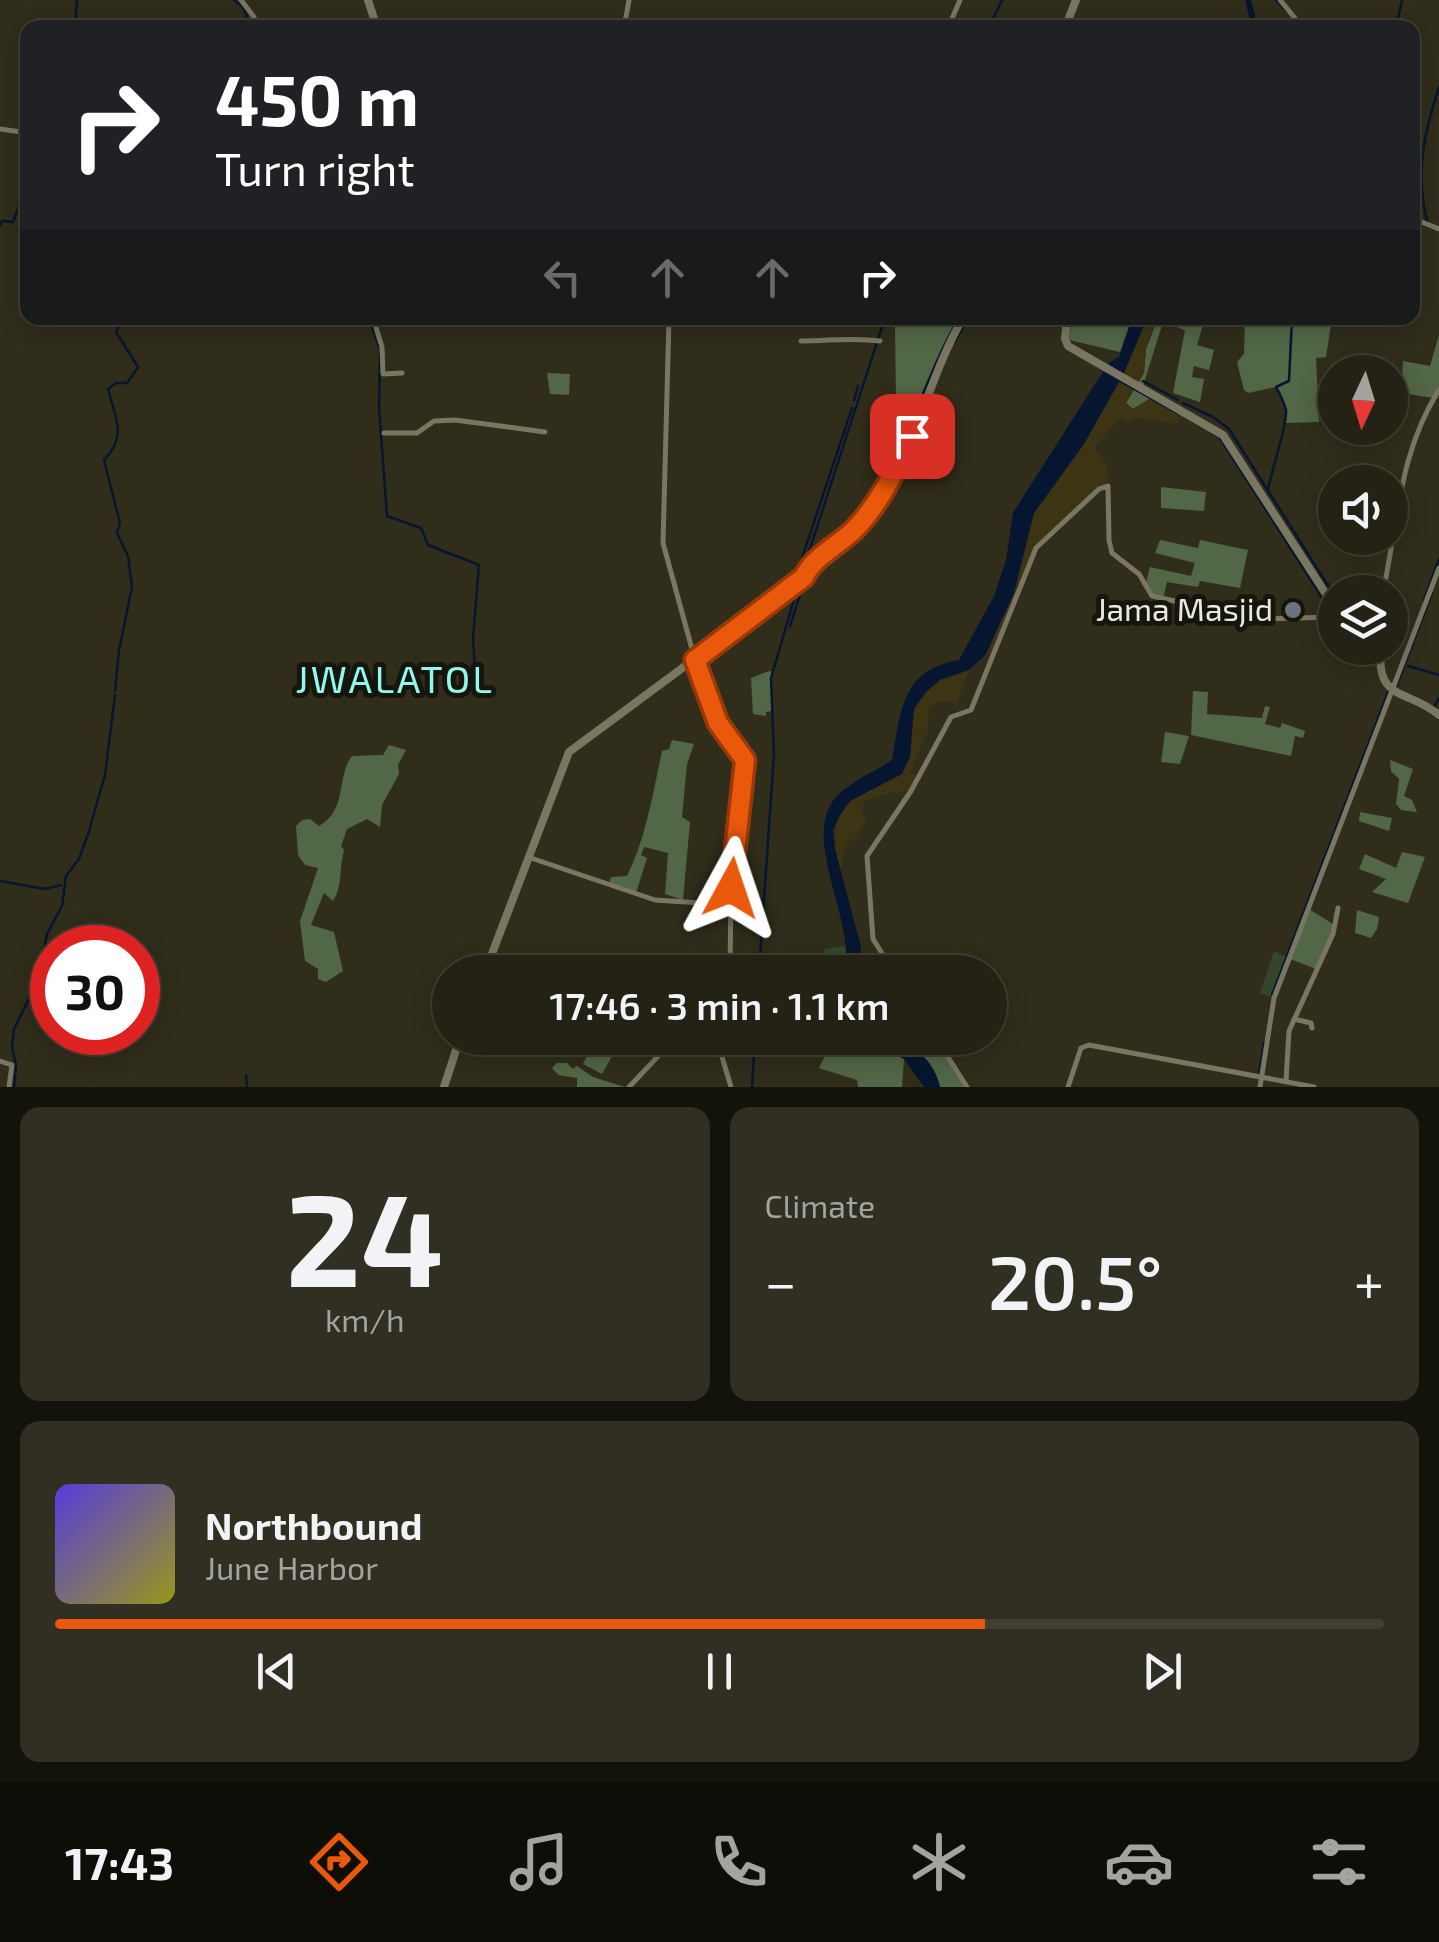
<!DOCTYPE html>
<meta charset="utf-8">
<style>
:root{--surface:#242214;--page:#302f22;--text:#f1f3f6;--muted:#a3a4a0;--line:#413f34;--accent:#ea580c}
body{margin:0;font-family:"Exo 2",sans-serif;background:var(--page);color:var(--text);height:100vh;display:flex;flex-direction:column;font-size:38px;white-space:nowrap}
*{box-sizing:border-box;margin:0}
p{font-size:32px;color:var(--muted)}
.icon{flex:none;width:55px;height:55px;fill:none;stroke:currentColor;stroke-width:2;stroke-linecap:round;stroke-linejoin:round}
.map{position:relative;height:1087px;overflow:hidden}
.drawer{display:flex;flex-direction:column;gap:20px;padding:20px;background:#14130b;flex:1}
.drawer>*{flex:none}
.guide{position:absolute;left:20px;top:20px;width:1400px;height:305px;border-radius:20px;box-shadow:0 5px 25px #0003,0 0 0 2px var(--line);background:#202124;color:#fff;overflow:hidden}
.needle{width:65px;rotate:184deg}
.controls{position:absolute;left:1318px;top:355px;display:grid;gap:20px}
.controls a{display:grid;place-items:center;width:90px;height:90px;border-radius:50%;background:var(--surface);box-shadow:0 5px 25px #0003,0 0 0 2px var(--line);font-size:50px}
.speed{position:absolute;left:30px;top:925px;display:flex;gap:20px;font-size:50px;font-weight:700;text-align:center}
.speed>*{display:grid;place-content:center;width:130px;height:130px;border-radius:50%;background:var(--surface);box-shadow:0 5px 25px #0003,0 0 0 2px var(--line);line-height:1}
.speed .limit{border:15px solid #d22;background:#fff;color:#111}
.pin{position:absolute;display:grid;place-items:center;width:85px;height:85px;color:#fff;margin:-42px;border-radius:20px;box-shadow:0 5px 15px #0006}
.me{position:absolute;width:110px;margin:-55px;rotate:5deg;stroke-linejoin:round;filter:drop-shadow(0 0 8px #0008)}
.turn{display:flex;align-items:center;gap:35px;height:210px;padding:0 30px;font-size:45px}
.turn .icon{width:130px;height:130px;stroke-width:2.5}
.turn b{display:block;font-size:70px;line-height:85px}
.lanes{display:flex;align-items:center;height:95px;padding:0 30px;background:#0003;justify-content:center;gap:50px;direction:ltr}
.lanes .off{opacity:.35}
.big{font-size:75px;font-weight:600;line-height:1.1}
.drawer .card{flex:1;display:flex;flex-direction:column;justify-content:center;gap:15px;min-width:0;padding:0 35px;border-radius:20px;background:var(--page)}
.drawer .dial{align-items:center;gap:0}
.dial b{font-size:130px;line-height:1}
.song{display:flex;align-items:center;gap:30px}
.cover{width:120px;height:120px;border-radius:15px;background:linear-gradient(135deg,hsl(250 70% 55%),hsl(60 70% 35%))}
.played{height:10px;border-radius:5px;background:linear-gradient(90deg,var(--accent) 70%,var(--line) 70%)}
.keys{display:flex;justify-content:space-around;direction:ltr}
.heat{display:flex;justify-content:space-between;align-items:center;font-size:55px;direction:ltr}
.drawer .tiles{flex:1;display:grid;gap:20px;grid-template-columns:1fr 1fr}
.card:last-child{grid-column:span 2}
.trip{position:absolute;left:432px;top:955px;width:575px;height:100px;border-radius:50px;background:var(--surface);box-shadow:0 5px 25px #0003,0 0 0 2px var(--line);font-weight:600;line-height:100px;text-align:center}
.tab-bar{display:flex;height:160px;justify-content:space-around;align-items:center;background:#0e0e08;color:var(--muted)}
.tab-bar .icon{width:70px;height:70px}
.tab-bar .current{color:var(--accent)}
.tab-bar b{font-size:45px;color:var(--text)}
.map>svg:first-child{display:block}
</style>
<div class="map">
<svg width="1439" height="1087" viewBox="0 0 1439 1087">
<rect width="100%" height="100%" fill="#302d1b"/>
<!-- green -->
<g fill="#35452c">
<polygon points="848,945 845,972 819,972 825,949"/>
<polygon points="1274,951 1290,959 1274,998 1260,993"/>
</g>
<!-- forest -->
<g fill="#526746">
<polygon points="1072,318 1132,318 1120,352 1069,340"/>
<polygon points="1158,318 1205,318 1197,345 1214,350 1209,370 1194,366 1192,377 1204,379 1200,402 1173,393 1185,330 1163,322 1142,389 1154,396 1133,409 1126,403 1144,373 1146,349"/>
<polygon points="1245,318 1332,318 1326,357 1316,358 1319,422 1286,423 1286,408 1276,387 1248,393 1244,390 1237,362 1244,354"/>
<polygon points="895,324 958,326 919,417 904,419 904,404 896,403"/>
<polygon points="1439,335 1439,390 1434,398 1401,393 1403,361 1430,366"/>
<polygon points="547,373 570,374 569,395 550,394"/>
<polygon points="1161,487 1206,492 1204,511 1161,508"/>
<polygon points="1160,540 1198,548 1200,540 1248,550 1240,588 1200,581 1198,587 1167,582 1163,599 1152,596 1145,587 1150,567 1191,576 1195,563 1155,553"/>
<polygon points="769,671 772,672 772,711 766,712 766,716 753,714 751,678"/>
<polygon points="1193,691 1208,692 1207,714 1262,718 1265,706 1270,707 1265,724 1280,728 1282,723 1305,731 1303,738 1295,736 1291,756 1191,735"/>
<polygon points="1165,732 1189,736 1180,764 1161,762"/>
<path d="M 672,740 L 694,744 L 687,764 L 682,817 L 690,822 L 683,900 L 665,894 L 668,853 L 644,847 L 641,855 L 647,858 L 636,893 L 609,884 L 611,877 L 627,876 C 646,838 653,793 662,751 L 669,749 Z"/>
<path d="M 389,745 L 406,750 L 398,765 L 399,774 L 382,805 L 380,827 L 367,819 L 347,829 L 341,846 L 344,850 C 339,868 343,885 333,901 L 324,893 L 311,925 L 334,932 L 343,971 L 326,982 L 318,979 L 318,969 L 305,961 L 300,921 L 318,868 L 305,865 L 298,855 L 296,826 L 302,820 L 310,819 L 319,826 C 348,810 336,776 352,756 L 383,755 Z"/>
<polygon points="1390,760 1413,769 1404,796 1412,800 1417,812 1401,810 1396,804 1399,779 1391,771"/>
<polygon points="1360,812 1392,818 1389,831 1359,821"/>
<polygon points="1402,852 1425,857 1408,903 1372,892 1386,879 1359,869 1365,854 1396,868"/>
<polygon points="1309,909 1336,926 1316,969 1290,959"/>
<polygon points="1357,910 1379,917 1377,929 1371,938 1355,933"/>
<polygon points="831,1038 863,1038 904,1059 902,1087 858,1087 857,1080 819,1068 833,1040"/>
<path d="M 893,1038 L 936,1038 L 967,1087 L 940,1087 C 935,1063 915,1047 893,1038 Z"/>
<polygon points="595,1039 602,1046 602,1052 612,1056 602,1074 583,1064"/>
<polygon points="557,1063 567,1063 573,1069 577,1066 593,1077 625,1087 577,1087 577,1078 558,1075 552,1068"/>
</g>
<!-- sand -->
<g fill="#3c3413">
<path d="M 1147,318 L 1158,318 L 1146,349 L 1144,373 L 1126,403 L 1133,409 L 1154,396 C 1168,403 1181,406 1177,424 L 1135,417 L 1126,422 L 1120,418 L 1094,448 L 1107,464 L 1108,486 L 1099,489 L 1036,548 L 993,655 L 986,654 L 1014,593 L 1034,513 L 1084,444 L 1124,373 Z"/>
<path d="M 969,670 L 957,703 L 938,701 L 929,710 L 928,731 L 910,773 L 919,776 L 911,791 L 889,793 L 865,801 L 861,809 L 867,821 L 859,830 L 859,837 C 842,841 843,857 841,872 C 824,809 847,798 902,774 C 908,743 908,699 939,681 C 947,675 960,673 969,670 Z"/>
</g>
<!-- water -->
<g fill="#061630">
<path d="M 1132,318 L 1147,318 L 1124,373 L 1084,444 L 1034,513 L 1014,593 L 986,654 L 969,670 L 940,680 L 926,692 L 914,709 L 910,757 L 902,774 L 850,801 L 840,815 L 833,830 L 835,849 L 861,947 L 859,972 L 845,972 C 856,920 797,833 839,794 C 854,780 876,771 892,760 C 901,711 901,670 959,660 L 994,596 L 1006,560 L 1013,513 L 1097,381 L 1110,362 L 1119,357 Z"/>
<path d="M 863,1038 C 898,1037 932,1049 940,1087 L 924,1087 L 904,1059 Z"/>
</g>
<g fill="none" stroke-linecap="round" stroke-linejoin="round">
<!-- stream -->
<g stroke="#061630" stroke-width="2.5">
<polyline points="1276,0 1285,10"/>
<polyline points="75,28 77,0"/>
<polyline points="230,28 244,22 247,16 242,6 234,0"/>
<polyline points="989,28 1002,0"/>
<polyline points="1396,28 1402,0"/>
<path d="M 1427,221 C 1415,171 1424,134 1439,87"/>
<polyline points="0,225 2,221 13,222 28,182"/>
<polyline points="372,326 379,347"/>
<polyline points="954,343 968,318"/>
<polyline points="380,354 379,408 387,516 421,528 428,545 479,565 473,638 475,671"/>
<polyline points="1120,381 1177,413"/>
<polyline points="1143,381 1178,400"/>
<polyline points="854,400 858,386"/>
<polyline points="1183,403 1213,417 1229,429 1332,592"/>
<polyline points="1220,438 1332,613"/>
<path d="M 1268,489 C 1271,473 1288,422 1286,410 C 1284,402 1280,394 1276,387 L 1289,381 L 1292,318"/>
<path d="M 858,517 C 908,453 920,385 959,318"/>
<polyline points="819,565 856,534 873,511"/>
<polyline points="803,569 824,549"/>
<polyline points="796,576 852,408"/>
<polyline points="801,576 885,318"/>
<polyline points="1424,600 1439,559"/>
<polyline points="790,626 804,582"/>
<polyline points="1408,666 1439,675"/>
<polyline points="1396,687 1432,593"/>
<path d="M 115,691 L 119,650 L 132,587 L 128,556 L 117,533 L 120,523 L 104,460 C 128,435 115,418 108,389 L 116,383 L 127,383 L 138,367 L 116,332 L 123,318"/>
<polyline points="1437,709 1434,707 1439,698"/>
<polyline points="0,881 45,889 61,885"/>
<polyline points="759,972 774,754 771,678 797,589"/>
<polyline points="1272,995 1389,690"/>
<polyline points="1259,1074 1264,1043"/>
<polyline points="246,1075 247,1087"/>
<polyline points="14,1087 16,1065 12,1047 14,1029 39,978 47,934 62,906 66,876 79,859 89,831 105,775 115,695"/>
<polyline points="752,1087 755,1038"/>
</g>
<!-- river -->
<polyline stroke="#061630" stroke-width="6" points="1248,0 1255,28"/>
<!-- minor -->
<g stroke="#797661" stroke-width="5">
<polyline points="241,0 254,17 251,28"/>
<polyline points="1280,0 1303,28"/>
<polyline points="624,28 629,0"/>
<polyline points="943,28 951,21 960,0"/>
<polyline points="0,129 28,133"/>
<polyline points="1412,218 1439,229"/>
<polyline points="373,318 382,347 383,374 402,373"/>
<polyline points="669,318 663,543 695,660 719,723 745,759 731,888 730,972"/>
<path d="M 801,341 C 829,341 852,337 880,341"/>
<polyline points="384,433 417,433 434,421 455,420 545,432"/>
<path d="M 1383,592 C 1398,523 1399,452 1439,390"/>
<polyline points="528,857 655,900 731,905"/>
<polyline points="894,972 873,939 867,856 911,791 951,717 971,710 1036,548 1099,489 1108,486 1109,540 1112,553 1139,574 1152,596 1256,619 1335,617"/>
<polyline points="1294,1019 1311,1023 1312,1028"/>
<polyline points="721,1038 720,1050 731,1087"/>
<polyline points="936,1038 967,1087"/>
<polyline points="0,1061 12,1065 9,1087"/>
<polyline points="1286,1081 1289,1031 1333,934 1338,908"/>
<polyline points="629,1087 664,1050 690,1040 720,1042"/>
<polyline points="1068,1087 1081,1048 1089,1045 1314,1087"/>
<polyline points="1260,1087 1274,998 1439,568"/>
</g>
<!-- tertiary -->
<g stroke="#797661" stroke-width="8">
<polyline points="368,0 377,28"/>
<polyline points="1065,28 1076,0"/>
<polyline points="1067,318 1065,339 1068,346 1223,435 1335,608"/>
<path d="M 1381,648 C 1375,702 1409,689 1439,715"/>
<path d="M 485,972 L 569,752 L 801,580 C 823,549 858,529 881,496 C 918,442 930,374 963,318"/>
<polyline points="444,1087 460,1038"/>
</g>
</g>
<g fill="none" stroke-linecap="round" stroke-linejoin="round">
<!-- route casing -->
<g stroke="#983908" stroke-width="25">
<path id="route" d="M 731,888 L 745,760 L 718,723 L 695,660 L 804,577 C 813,557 839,545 855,529 C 880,503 896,469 912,436"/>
</g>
<!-- route -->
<use href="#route" stroke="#ea580c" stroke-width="18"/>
</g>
<!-- markers -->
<circle fill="#6b7280" stroke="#16150d" stroke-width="4" cx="1293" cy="610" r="10"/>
<g text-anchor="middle" stroke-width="10" stroke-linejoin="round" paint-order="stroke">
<!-- poi labels -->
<g font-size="32" fill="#ebe9dd" stroke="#16150d" text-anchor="end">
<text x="1273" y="621">Jama Masjid</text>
</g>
<!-- quarter labels -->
<g font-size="38" letter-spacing="2.5" fill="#90f9eb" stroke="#16150d">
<text x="395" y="693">JWALATOL</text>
</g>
</g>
</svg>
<div class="controls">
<a><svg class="needle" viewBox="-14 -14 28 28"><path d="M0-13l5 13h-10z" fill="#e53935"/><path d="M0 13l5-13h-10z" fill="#a3a4a0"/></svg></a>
<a><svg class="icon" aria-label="sound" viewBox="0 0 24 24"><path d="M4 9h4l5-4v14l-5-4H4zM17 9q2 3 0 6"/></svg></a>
<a><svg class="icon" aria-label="layers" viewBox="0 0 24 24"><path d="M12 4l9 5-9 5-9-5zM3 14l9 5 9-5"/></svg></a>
</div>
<div class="speed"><div class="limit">30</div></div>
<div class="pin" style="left:912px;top:436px;background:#d93025"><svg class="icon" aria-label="arrive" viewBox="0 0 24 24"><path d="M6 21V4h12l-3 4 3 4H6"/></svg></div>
<svg class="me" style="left:731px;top:888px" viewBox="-20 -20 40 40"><path d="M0-17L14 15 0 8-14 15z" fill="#ea580c" stroke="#fff" stroke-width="4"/></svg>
<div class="trip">17:46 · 3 min · 1.1 km</div>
<div class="guide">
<div class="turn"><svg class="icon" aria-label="right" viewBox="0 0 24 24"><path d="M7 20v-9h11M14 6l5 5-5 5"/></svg><div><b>450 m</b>Turn right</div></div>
<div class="lanes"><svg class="icon off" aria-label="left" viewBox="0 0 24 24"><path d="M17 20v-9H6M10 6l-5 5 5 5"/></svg><svg class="icon off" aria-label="ahead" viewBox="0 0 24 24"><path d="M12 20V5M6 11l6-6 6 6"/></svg><svg class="icon off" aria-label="ahead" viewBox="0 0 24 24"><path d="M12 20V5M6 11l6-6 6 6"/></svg><svg class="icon" aria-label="right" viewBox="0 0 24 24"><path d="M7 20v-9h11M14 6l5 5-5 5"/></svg></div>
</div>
</div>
<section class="drawer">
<div class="tiles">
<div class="card dial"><b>24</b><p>km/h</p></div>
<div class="card"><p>Climate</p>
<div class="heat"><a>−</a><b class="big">20.5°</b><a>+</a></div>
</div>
<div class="card">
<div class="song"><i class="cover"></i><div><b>Northbound</b><p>June Harbor</p></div></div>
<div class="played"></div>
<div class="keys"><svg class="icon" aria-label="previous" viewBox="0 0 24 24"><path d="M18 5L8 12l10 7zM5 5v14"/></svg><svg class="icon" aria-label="pause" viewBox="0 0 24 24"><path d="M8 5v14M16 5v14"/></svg><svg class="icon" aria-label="next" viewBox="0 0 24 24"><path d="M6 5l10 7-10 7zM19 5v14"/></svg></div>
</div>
</div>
</section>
<nav class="tab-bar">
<b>17:43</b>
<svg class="icon current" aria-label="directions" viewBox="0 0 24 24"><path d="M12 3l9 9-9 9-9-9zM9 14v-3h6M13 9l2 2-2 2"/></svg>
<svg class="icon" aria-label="music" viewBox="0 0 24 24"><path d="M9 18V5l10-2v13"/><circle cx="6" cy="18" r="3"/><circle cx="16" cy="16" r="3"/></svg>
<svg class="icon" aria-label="phone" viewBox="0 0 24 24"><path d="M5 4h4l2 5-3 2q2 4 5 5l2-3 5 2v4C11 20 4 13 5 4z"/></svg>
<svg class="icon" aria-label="climate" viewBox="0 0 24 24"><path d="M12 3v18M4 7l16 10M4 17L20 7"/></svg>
<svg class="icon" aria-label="car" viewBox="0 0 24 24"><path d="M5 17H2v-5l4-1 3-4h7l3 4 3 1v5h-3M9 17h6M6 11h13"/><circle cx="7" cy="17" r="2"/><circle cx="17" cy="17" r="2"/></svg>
<svg class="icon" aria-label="filters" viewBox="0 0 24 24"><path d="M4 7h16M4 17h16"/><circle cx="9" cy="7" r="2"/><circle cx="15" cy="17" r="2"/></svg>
</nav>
